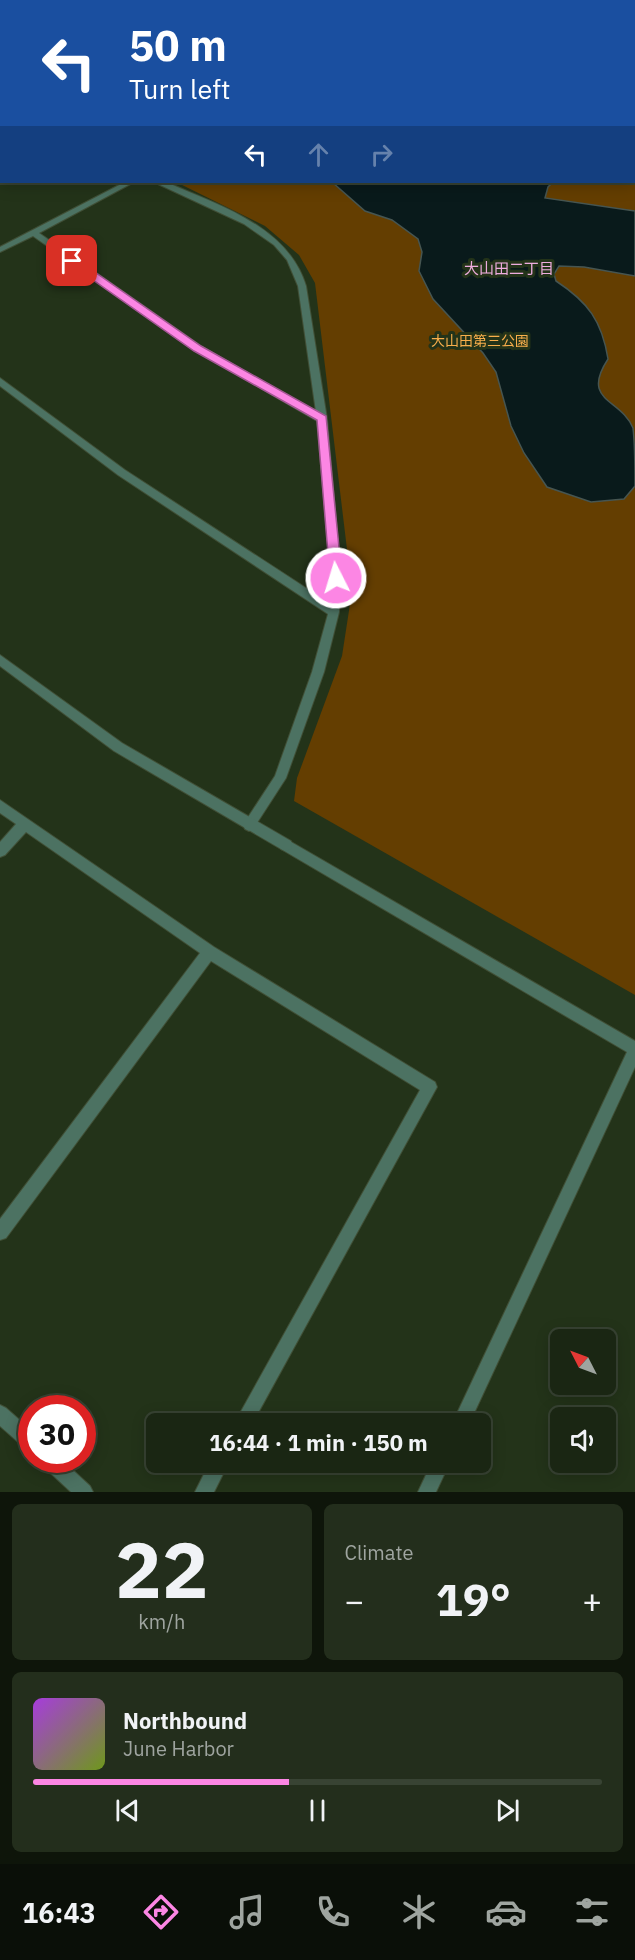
<!DOCTYPE html>
<meta charset="utf-8">
<style>
:root{--surface:#1a2613;--page:#232e1c;--text:#f1f3f6;--muted:#9fa5a0;--line:#384333;--accent:#fc86e4}
body{margin:0;font-family:"IBM Plex Sans","Noto Sans JP",sans-serif;background:var(--page);color:var(--text);height:100vh;display:flex;flex-direction:column;font-size:22px;white-space:nowrap}
*{box-sizing:border-box;margin:0}
p{font-size:20px;color:var(--muted)}
.icon{flex:none;width:33px;height:33px;fill:none;stroke:currentColor;stroke-width:2;stroke-linecap:round;stroke-linejoin:round}
.map{position:relative;height:1492px;overflow:hidden}
.side{display:flex;flex-direction:column;gap:12px;padding:12px;background:#0e150a;flex:1}
.side>*{flex:none}
.top-card{position:absolute;left:0px;top:0px;width:636px;height:183px;box-shadow:0 3px 15px #0003,0 0 0 2px var(--line);background:#1a4fa0;color:#fff;overflow:hidden}
.needle{width:39px;rotate:312deg}
.controls{position:absolute;left:550px;top:1329px;display:grid;gap:12px}
.controls a{display:grid;place-items:center;width:66px;height:66px;border-radius:9px;background:var(--surface);box-shadow:0 3px 15px #0003,0 0 0 2px var(--line);font-size:30px}
.speed{position:absolute;left:18px;top:1395px;display:flex;gap:12px;font-size:30px;font-weight:700;text-align:center}
.speed>*{display:grid;place-content:center;width:78px;height:78px;border-radius:50%;background:var(--surface);box-shadow:0 3px 15px #0003,0 0 0 2px var(--line);line-height:1}
.speed .limit{border:9px solid #d22;background:#fff;color:#111}
.pin{position:absolute;display:grid;place-items:center;width:51px;height:51px;color:#fff;margin:-26px;border-radius:12px;box-shadow:0 3px 9px #0006}
.me{position:absolute;width:66px;margin:-33px;rotate:355deg;stroke-linejoin:round;filter:drop-shadow(0 0 4px #0008)}
.turn{display:flex;align-items:center;gap:21px;height:126px;padding:0 30px;font-size:27px}
.turn .icon{width:78px;height:78px;stroke-width:2.5}
.turn b{display:block;font-size:42px;line-height:51px}
.lanes{display:flex;align-items:center;height:57px;padding:0 30px;background:#0003;justify-content:center;gap:30px;direction:ltr}
.lanes .off{opacity:.35}
.big{font-size:45px;font-weight:700;line-height:1.1}
.side .tile{flex:1;display:flex;flex-direction:column;justify-content:center;gap:9px;min-width:0;padding:0 21px;border-radius:9px;background:var(--page)}
.side .dial{align-items:center;gap:0}
.dial b{font-size:78px;line-height:1}
.song{display:flex;align-items:center;gap:18px}
.cover{width:72px;height:72px;border-radius:9px;background:linear-gradient(135deg,hsl(280 70% 55%),hsl(80 70% 35%))}
.played{height:6px;border-radius:3px;background:linear-gradient(90deg,var(--accent) 45%,var(--line) 45%)}
.keys{display:flex;justify-content:space-around;direction:ltr}
.heat{display:flex;justify-content:space-between;align-items:center;font-size:33px;direction:ltr}
.side .tiles{flex:1;display:grid;gap:12px;grid-template-columns:1fr 1fr}
.tile:last-child{grid-column:span 2}
.trip{position:absolute;left:146px;top:1413px;width:345px;height:60px;border-radius:9px;background:var(--surface);box-shadow:0 3px 15px #0003,0 0 0 2px var(--line);font-weight:700;line-height:60px;text-align:center}
.tabs{display:flex;height:96px;justify-content:space-around;align-items:center;background:#0a0f08;color:var(--muted)}
.tabs .icon{width:42px;height:42px}
.tabs .selected{color:var(--accent)}
.tabs b{font-size:27px;color:var(--text)}
.map>svg:first-child{display:block}
</style>
<div class="map">
<svg width="635" height="1492" viewBox="0 0 635 1492">
<rect width="100%" height="100%" fill="#233319"/>
<!-- green -->
<polygon fill="#643e01" points="635,133 635,995 294,801 297,778 342,656 352,591 315,283 299,255 265,226 176,182 634,182"/>
<!-- water -->
<path fill="#091a1b" stroke="#465551" stroke-width="1.5" d="M 332,182 L 553,182 L 548,187 L 545,198 L 635,211 L 635,276 L 584,267 L 559,266 L 554,274 L 556,281 C 588,302 602,321 608,359 C 580,402 621,398 633,428 C 635,445 635,468 635,486 L 624,499 L 591,502 L 547,487 L 524,453 L 511,426 L 496,372 L 483,353 L 433,299 L 419,271 L 422,252 L 418,239 L 392,220 L 365,211 Z"/>
<g fill="none" stroke-linecap="round" stroke-linejoin="round">
<!-- minor casing -->
<g stroke="#404f36" stroke-width="2">
<g id="minor">
<polygon points="73,0 79,0 71,2"/>
<polygon points="205,0 217,2 206,2"/>
<polygon points="384,0 390,0 382,2"/>
<polygon points="450,0 462,2 451,2"/>
<polygon points="535,0 541,0 533,2"/>
<polygon points="2,37 2,42 0,42 0,38"/>
<rect x="634" y="113" width="1" height="4"/>
<path d="M 125,182 L 134,182 L 39,233 L 201,346 L 316,412 L 298,286 L 287,260 L 274,245 L 244,224 L 158,184 L 158,182 L 166,182 C 218,205 288,226 306,286 L 327,419 L 341,578 L 339,612 L 324,672 L 286,778 L 253,829 L 249,831 L 245,829 L 243,825 L 275,776 L 312,672 L 328,614 L 118,475 L 0,386 L 0,378 L 125,470 L 329,603 L 331,578 L 317,421 L 195,350 L 33,236 L 0,252 L 0,247 Z"/>
<polygon points="0,800 214,947 435,1082 437,1087 252,1424 234,1424 420,1090 211,961 6,1238 0,1240 0,1219 200,953 26,832 5,855 0,857 0,842 16,824 0,813"/>
<polygon points="286,839 635,1041 635,1067 469,1424 452,1424 627,1052 281,849 280,845 281,841"/>
<polygon points="0,1405 6,1408 32,1431 32,1452 26,1449 0,1426"/>
<polygon points="40,1460 62,1460 90,1486 93,1492 71,1492 43,1466"/>
<polygon points="210,1462 229,1462 214,1492 195,1492"/>
<polygon points="432,1462 450,1462 436,1492 418,1492"/>
</g>
</g>
<!-- tertiary casing -->
<g stroke="#404f36" stroke-width="2">
<g id="tertiary">
<polygon points="230,0 237,0 228,2"/>
<rect x="634" y="40" width="1" height="4"/>
<polygon points="0,134 2,134 0,139"/>
<polygon points="0,655 122,743 291,841 292,845 291,849 286,851 281,849 114,751 0,666"/>
</g>
</g>
<!-- minor -->
<use href="#minor" fill="#4c7262" fill-rule="evenodd"/>
<!-- tertiary -->
<use href="#tertiary" fill="#4c7262" fill-rule="evenodd"/>
</g>
<!-- wall -->
<polygon fill="#c3bb6d" points="486,0 513,0 511,2 491,2"/>
<!-- building -->
<polygon fill="#e3d97f" stroke="#9f9859" stroke-width="1.5" points="562,0 587,0 584,2 567,2"/>
<!-- route -->
<polygon fill="#fc86e4" stroke="#a45794" stroke-width="1.5" points="69,259 76,259 201,346 326,416 342,578 341,581 336,583 330,578 317,420 194,351 69,263"/>
<g text-anchor="middle" stroke-width="6" stroke-linejoin="round" paint-order="stroke">
<!-- far-park labels -->
<g font-size="14" fill="#f8ae4b" stroke="#233319">
<text x="480" y="346">大山田第三公園</text>
</g>
<!-- far-neighbourhood labels -->
<g font-size="15" fill="#eeacde" stroke="#233319">
<text x="509" y="274">大山田二丁目</text>
</g>
</g>
</svg>
<div class="controls">
<a><svg class="needle" viewBox="-14 -14 28 28"><path d="M0-13l5 13h-10z" fill="#e53935"/><path d="M0 13l5-13h-10z" fill="#9fa5a0"/></svg></a>
<a><svg class="icon" aria-label="sound" viewBox="0 0 24 24"><path d="M4 9h4l5-4v14l-5-4H4zM17 9q2 3 0 6"/></svg></a>
</div>
<div class="speed"><div class="limit">30</div></div>
<div class="pin" style="left:72px;top:261px;background:#d93025"><svg class="icon" aria-label="arrive" viewBox="0 0 24 24"><path d="M6 21V4h12l-3 4 3 4H6"/></svg></div>
<svg class="me" style="left:336px;top:578px" viewBox="-20 -20 40 40"><circle r="17" fill="#fc86e4" stroke="#fff" stroke-width="3"/><path d="M0-11L8 9 0 5-8 9z" fill="#fff"/></svg>
<div class="trip">16:44 · 1 min · 150 m</div>
<div class="top-card">
<div class="turn"><svg class="icon" aria-label="left" viewBox="0 0 24 24"><path d="M17 20v-9H6M10 6l-5 5 5 5"/></svg><div><b>50 m</b>Turn left</div></div>
<div class="lanes"><svg class="icon" aria-label="left" viewBox="0 0 24 24"><path d="M17 20v-9H6M10 6l-5 5 5 5"/></svg><svg class="icon off" aria-label="ahead" viewBox="0 0 24 24"><path d="M12 20V5M6 11l6-6 6 6"/></svg><svg class="icon off" aria-label="right" viewBox="0 0 24 24"><path d="M7 20v-9h11M14 6l5 5-5 5"/></svg></div>
</div>
</div>
<section class="side">
<div class="tiles">
<div class="tile dial"><b>22</b><p>km/h</p></div>
<div class="tile"><p>Climate</p>
<div class="heat"><a>−</a><b class="big">19°</b><a>+</a></div>
</div>
<div class="tile">
<div class="song"><i class="cover"></i><div><b>Northbound</b><p>June Harbor</p></div></div>
<div class="played"></div>
<div class="keys"><svg class="icon" aria-label="previous" viewBox="0 0 24 24"><path d="M18 5L8 12l10 7zM5 5v14"/></svg><svg class="icon" aria-label="pause" viewBox="0 0 24 24"><path d="M8 5v14M16 5v14"/></svg><svg class="icon" aria-label="next" viewBox="0 0 24 24"><path d="M6 5l10 7-10 7zM19 5v14"/></svg></div>
</div>
</div>
</section>
<nav class="tabs">
<b>16:43</b>
<svg class="icon selected" aria-label="directions" viewBox="0 0 24 24"><path d="M12 3l9 9-9 9-9-9zM9 14v-3h6M13 9l2 2-2 2"/></svg>
<svg class="icon" aria-label="music" viewBox="0 0 24 24"><path d="M9 18V5l10-2v13"/><circle cx="6" cy="18" r="3"/><circle cx="16" cy="16" r="3"/></svg>
<svg class="icon" aria-label="phone" viewBox="0 0 24 24"><path d="M5 4h4l2 5-3 2q2 4 5 5l2-3 5 2v4C11 20 4 13 5 4z"/></svg>
<svg class="icon" aria-label="climate" viewBox="0 0 24 24"><path d="M12 3v18M4 7l16 10M4 17L20 7"/></svg>
<svg class="icon" aria-label="car" viewBox="0 0 24 24"><path d="M5 17H2v-5l4-1 3-4h7l3 4 3 1v5h-3M9 17h6M6 11h13"/><circle cx="7" cy="17" r="2"/><circle cx="17" cy="17" r="2"/></svg>
<svg class="icon" aria-label="filters" viewBox="0 0 24 24"><path d="M4 7h16M4 17h16"/><circle cx="9" cy="7" r="2"/><circle cx="15" cy="17" r="2"/></svg>
</nav>
